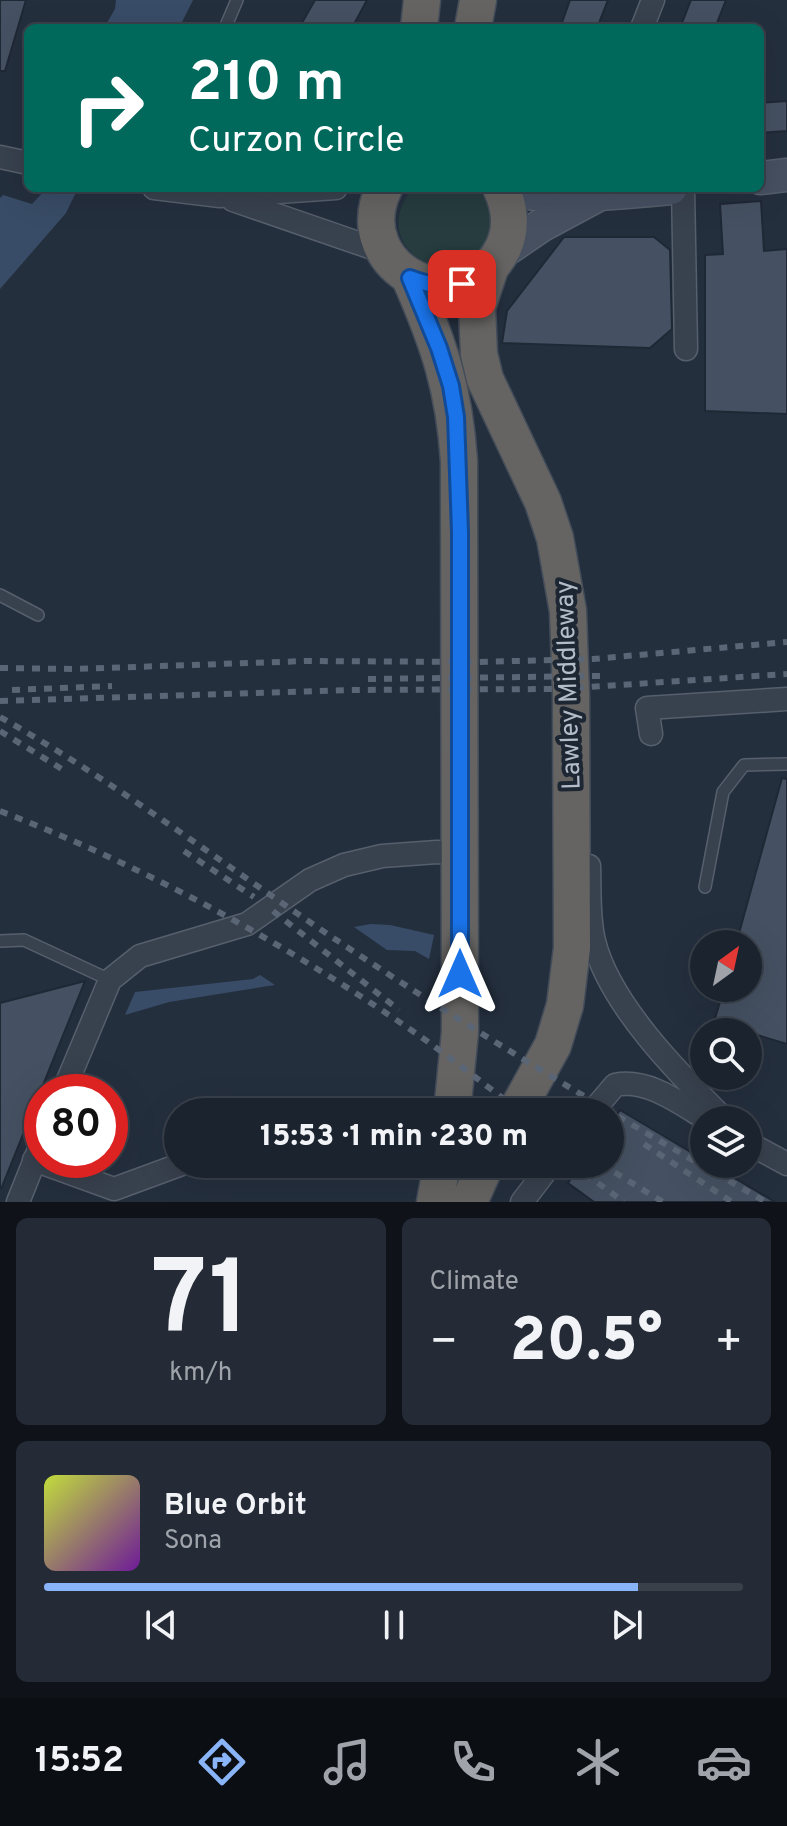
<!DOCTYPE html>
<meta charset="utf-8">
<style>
:root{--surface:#1b232e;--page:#242b36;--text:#f1f3f6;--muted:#a0a4aa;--line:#39404a;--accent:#8ab4f8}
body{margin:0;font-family:Overpass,sans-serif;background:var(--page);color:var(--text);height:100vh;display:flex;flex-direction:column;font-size:30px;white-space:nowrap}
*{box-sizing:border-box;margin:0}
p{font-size:26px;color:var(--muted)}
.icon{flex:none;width:44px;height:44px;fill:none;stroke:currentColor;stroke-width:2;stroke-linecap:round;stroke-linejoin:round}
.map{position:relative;height:1202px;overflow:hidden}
.details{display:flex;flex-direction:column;gap:16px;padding:16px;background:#0f1319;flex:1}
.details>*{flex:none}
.guide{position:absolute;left:24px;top:24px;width:740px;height:168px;border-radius:12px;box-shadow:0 8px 32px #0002,0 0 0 2px var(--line);background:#00695c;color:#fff;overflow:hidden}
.needle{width:52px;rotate:33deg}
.tools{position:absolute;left:690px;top:930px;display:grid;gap:16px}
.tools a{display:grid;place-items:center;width:72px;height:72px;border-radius:50%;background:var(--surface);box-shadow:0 8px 32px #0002,0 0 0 2px var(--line);font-size:40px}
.speed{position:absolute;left:24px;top:1074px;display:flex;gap:16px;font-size:40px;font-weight:700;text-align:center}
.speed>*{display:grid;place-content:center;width:104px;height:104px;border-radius:50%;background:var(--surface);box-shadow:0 8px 32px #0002,0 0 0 2px var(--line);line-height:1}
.speed .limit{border:12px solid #d22;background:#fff;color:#111}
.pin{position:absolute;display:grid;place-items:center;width:68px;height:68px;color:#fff;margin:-34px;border-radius:16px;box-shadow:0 4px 12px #0006}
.me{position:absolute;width:88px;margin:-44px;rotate:0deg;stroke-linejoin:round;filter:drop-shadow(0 0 6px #0008)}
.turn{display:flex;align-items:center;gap:28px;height:168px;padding:0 32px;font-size:36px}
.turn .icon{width:104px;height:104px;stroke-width:2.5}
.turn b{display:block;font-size:56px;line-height:68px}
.big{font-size:60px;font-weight:800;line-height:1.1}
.details .widget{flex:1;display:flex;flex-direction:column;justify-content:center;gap:12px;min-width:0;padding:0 28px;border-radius:12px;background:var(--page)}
.details .dial{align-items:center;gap:0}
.dial b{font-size:104px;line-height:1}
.song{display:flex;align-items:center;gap:24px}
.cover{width:96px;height:96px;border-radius:12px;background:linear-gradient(135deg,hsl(70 70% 55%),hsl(280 70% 35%))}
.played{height:8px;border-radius:4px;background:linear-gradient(90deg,var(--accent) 85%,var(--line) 85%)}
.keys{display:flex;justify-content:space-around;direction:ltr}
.heat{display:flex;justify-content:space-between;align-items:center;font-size:44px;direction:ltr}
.details .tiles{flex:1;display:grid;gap:16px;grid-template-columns:1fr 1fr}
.widget:last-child{grid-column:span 2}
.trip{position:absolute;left:164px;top:1098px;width:460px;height:80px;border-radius:40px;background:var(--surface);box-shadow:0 8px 32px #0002,0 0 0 2px var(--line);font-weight:800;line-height:80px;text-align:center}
.tabs{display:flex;height:128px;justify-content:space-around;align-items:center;background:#0b0e12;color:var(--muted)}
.tabs .icon{width:56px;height:56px}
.tabs .active{color:var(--accent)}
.tabs b{font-size:36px;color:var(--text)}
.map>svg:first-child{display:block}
</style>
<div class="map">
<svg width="787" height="1202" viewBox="0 0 787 1202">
<rect width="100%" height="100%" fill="#242f3e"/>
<!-- green -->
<path fill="#263c3f" d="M 413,188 L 476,188 C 488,201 494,215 490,233 C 471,305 359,253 413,188 Z"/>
<!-- water -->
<g fill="#394c67">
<polygon points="116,0 193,0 179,28 104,28 115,9"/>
<polygon points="47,188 78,188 66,213 0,289 0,198 3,195 32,204"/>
<polygon points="371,924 390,925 434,935 429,959 415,951 387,950 354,927"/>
<polygon points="260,975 275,985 169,1002 125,1015 135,992 253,979"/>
</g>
<!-- building -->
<g fill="#455162" stroke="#1f2835" stroke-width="2">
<polygon points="0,0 26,0 5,71 0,71"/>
<polygon points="315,0 367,0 352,28 299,28"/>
<polygon points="570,0 608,0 597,28 560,28"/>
<polygon points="691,0 726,0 715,28 680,28"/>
<polygon points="787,101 787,131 760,133 760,103"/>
<polygon points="761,201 764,251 787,249 787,414 705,411 705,255 723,254 720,204"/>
<polygon points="564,237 654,237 670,250 672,329 650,348 502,343 507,311"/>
<polygon points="782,778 787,779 787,1044 714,1022 724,988 748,988 748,944 736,944"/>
<polygon points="85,981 1,1189 0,1189 0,1003"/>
<polygon points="620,1110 704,1160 704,1164 711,1164 775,1202 594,1202 568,1183 581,1164 610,1164 610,1124"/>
</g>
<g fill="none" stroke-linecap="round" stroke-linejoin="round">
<!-- service casing -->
<g stroke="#565f6c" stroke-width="14">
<g id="service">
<polyline points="225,28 237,0"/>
<polyline points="0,595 38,615"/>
<polyline points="705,887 723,792 744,765 787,764"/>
<polyline points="0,941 24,940 110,980"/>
</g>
</g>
<!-- minor casing -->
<g stroke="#565f6c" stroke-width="25">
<g id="minor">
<polyline points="642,28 653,0"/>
<polyline points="0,157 28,163"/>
<polyline points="154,188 220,196 336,188"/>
<polyline points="683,188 686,349"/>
<polyline points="233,200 384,252"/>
<polyline points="651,734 647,708 787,699"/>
<path d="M 589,866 C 590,891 588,917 594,941 C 609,1004 680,1075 725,1120"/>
<polyline points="63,1092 110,980 140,956 247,924 310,880 344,865 382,856 437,852 459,853"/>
<path d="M 592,1112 L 615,1085 C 648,1078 681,1104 708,1120"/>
<polyline points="748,1143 787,1164"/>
<polyline points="34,1160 114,1189 182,1164"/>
<polyline points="18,1202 42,1142"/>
<polyline points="522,1202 551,1164"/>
</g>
</g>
<!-- secondary casing -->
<g stroke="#565f6c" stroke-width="35">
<g id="secondary">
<polyline points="760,178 787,175"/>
<path d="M 508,188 C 534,202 638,191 671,188"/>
<polyline points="501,253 542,225 598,195"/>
</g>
</g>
<!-- trunk casing -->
<g stroke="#434c59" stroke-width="39">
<g id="trunk">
<polyline points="419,28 422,0"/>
<polyline points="473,28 478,0"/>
<path d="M 384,188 C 345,270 464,327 503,248 C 512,229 510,207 501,188"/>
<polyline points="491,265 477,308 479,354 485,379 543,502 555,538 568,611 571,695 572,948 565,1005 553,1045 516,1112"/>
<path d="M 410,278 C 439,344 454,388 459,461 L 460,1032 L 452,1112"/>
<polyline points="435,1202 442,1164"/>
<polyline points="469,1202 486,1164"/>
</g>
</g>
<!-- service -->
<use href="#service" stroke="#38414e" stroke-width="11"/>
<!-- minor -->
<use href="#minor" stroke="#38414e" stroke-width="22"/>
<!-- secondary -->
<use href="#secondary" stroke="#465061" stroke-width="32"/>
<!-- trunk -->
<use href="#trunk" stroke="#656462" stroke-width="36"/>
<!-- rail -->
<g stroke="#5a6575" stroke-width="6" stroke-dasharray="8 8" stroke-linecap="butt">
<polyline points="0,668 76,669 306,661 478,662 593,659 787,642"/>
<polyline points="368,679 600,676"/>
<polyline points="12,690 112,686"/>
<polyline points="0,701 348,690 558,689 787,674"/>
<path d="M 0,717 C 112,780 216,859 323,931 C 466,1027 616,1117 766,1202"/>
<polyline points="0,731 65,771"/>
<path d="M 0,811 C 146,867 285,943 414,1032 C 450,1057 485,1085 521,1112"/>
<polyline points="184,851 254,897"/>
<polyline points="273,911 399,1010"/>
<polyline points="644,1144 732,1202"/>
<polyline points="572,1164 624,1202"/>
<polyline points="601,1164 663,1202"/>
</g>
</g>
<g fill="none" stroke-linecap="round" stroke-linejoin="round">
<!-- route casing -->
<g stroke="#114b97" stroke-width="20">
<path id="route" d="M 460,974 L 460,532 L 456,417 L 451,386 L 439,348 L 410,278 C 428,285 442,287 462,284"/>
</g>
<!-- route -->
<use href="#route" stroke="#1a73e8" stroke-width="14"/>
</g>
<g text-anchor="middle" stroke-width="8" stroke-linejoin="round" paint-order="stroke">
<!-- street labels -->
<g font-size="26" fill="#b4bcc9" stroke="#1d2633">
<text transform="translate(567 685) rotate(-92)" y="9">Lawley Middleway</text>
</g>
</g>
</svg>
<div class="tools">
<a><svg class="needle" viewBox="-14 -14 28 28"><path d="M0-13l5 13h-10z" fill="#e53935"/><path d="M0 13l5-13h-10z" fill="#a0a4aa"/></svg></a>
<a><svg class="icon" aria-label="search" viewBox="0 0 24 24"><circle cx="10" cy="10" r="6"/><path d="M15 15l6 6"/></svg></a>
<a><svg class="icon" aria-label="layers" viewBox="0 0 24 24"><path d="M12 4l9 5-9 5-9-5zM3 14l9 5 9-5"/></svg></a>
</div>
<div class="speed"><div class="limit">80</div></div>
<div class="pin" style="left:462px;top:284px;background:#d93025"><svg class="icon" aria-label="arrive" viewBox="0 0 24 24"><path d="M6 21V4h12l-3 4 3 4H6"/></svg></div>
<svg class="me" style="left:460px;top:974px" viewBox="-20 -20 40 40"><path d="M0-17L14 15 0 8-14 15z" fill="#1a73e8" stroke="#fff" stroke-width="4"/></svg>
<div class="trip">15:53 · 1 min · 230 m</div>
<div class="guide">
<div class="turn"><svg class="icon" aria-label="right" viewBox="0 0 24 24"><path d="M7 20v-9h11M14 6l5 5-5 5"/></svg><div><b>210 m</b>Curzon Circle</div></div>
</div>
</div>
<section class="details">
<div class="tiles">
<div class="widget dial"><b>71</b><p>km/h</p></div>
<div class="widget"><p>Climate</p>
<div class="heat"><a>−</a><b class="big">20.5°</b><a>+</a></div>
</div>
<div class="widget">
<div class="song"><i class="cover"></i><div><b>Blue Orbit</b><p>Sona</p></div></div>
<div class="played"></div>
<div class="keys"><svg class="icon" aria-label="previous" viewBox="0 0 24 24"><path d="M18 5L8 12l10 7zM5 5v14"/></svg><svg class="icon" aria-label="pause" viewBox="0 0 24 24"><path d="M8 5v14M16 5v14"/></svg><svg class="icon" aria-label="next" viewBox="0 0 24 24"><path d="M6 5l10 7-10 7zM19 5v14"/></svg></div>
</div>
</div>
</section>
<nav class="tabs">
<b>15:52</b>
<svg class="icon active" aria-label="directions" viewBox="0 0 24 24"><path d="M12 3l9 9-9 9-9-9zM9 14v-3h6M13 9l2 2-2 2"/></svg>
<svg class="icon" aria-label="music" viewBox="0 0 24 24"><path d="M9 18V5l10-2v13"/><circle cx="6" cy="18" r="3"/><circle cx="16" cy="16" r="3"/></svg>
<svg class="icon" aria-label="phone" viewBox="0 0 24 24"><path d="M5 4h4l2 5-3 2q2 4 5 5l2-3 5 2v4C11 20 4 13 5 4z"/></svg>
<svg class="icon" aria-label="climate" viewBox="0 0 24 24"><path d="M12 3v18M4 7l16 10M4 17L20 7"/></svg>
<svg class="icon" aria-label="car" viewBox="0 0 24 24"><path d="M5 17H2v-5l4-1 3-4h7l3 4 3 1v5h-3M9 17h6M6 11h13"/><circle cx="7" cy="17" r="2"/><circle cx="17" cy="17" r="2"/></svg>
</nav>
